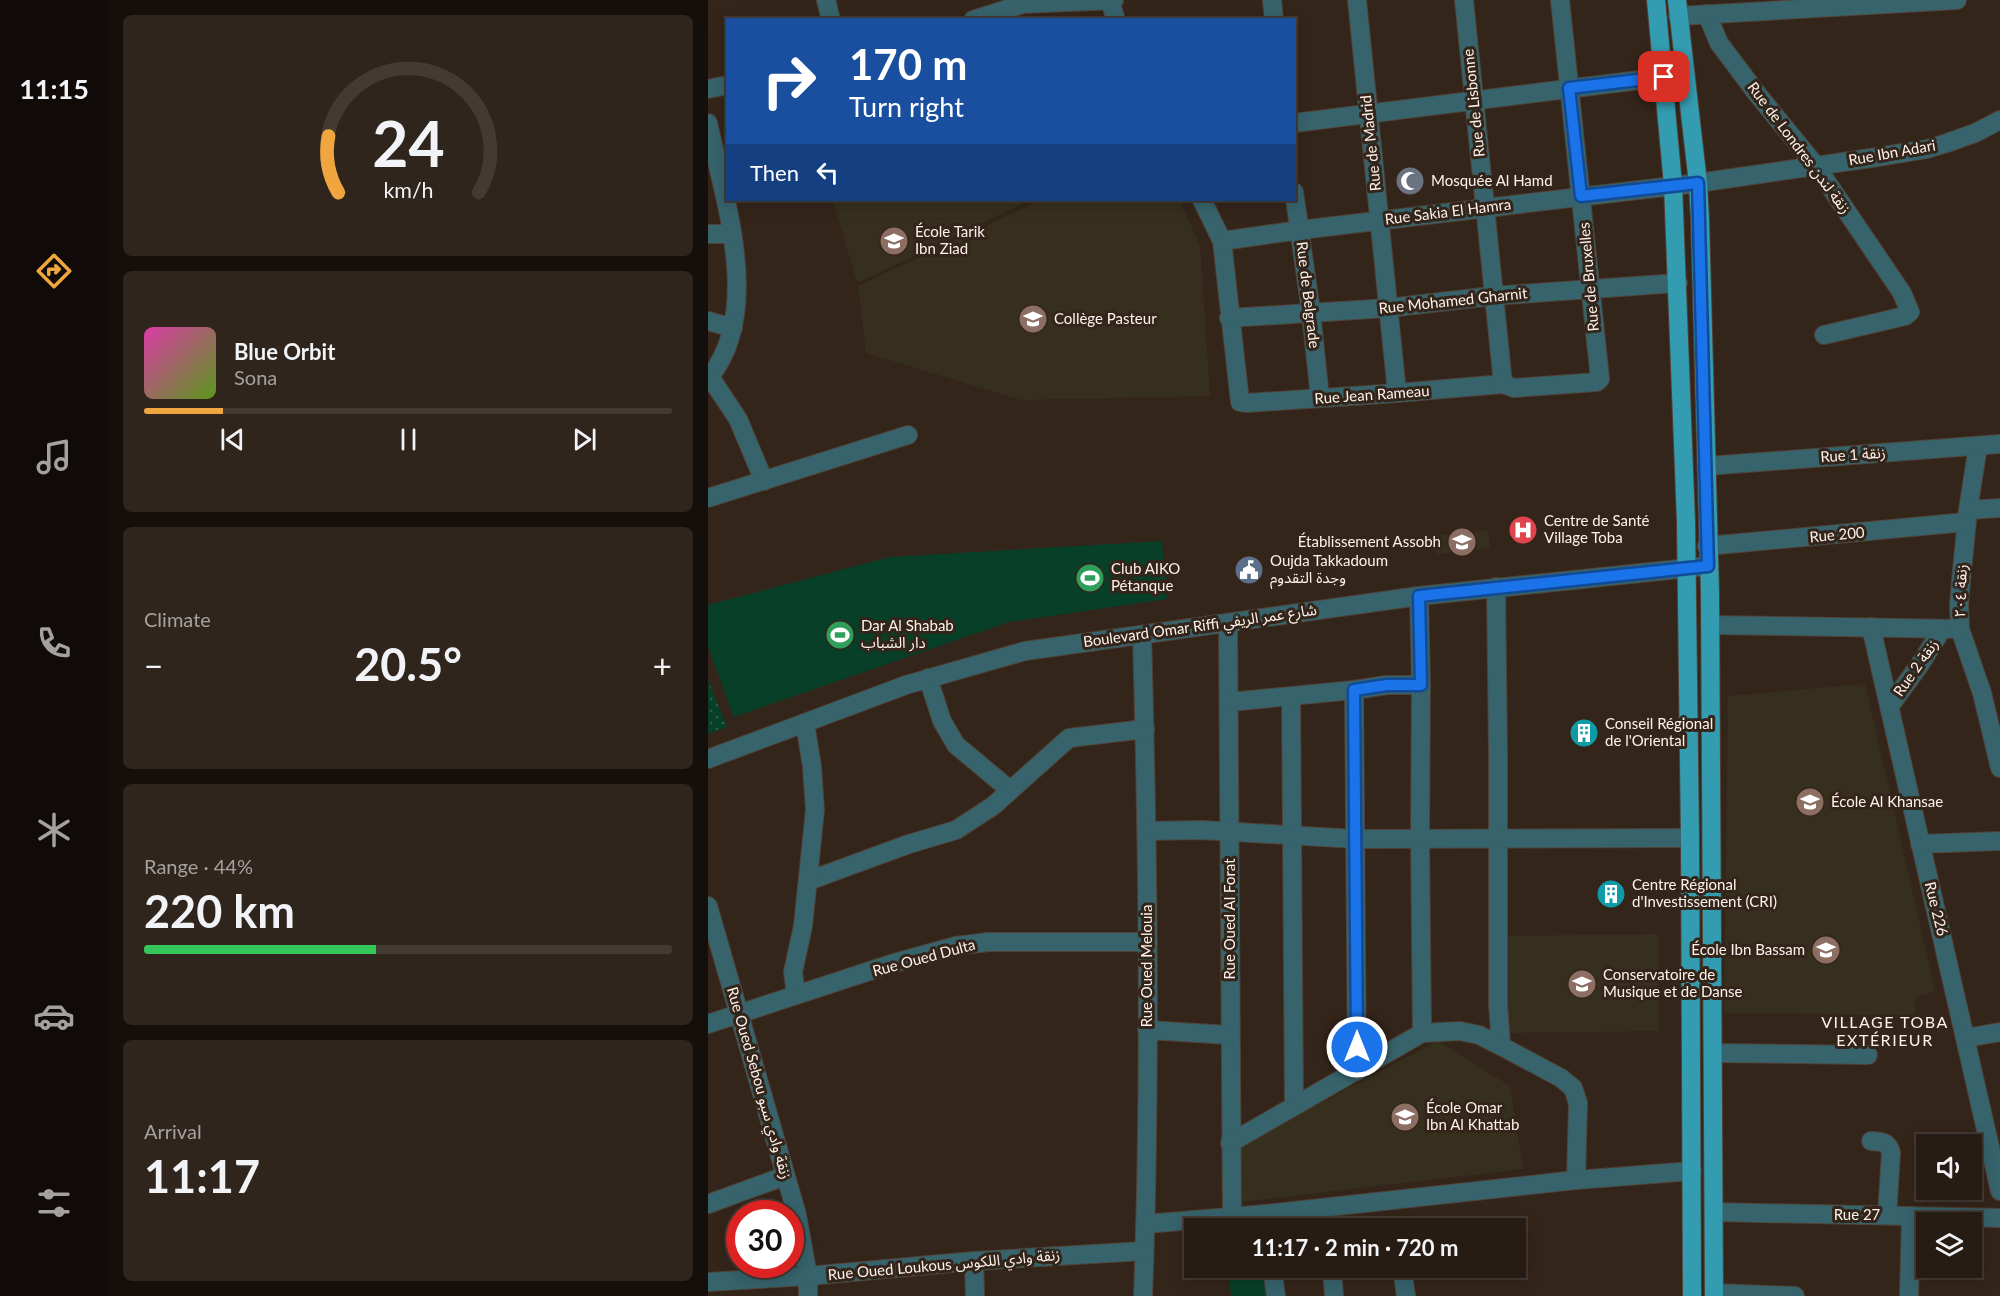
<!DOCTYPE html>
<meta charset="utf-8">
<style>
:root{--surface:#271c14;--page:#2f251d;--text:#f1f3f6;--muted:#a4a1a0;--line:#433a34;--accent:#f0a63e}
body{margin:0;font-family:Lato,"Noto Sans Arabic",sans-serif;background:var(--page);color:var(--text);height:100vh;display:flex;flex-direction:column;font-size:22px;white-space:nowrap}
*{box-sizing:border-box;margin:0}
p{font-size:20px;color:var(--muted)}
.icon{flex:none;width:33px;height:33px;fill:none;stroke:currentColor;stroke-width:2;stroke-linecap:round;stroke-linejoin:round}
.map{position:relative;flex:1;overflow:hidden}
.sheet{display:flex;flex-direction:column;gap:15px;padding:15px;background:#150f0b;width:600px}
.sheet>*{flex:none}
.banner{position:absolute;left:18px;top:18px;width:570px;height:183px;border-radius:0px;box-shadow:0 3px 15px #0003,0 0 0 2px var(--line);background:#1a4fa0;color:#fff;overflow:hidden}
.controls{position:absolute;left:1208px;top:1134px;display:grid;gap:12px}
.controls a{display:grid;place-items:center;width:66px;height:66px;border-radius:0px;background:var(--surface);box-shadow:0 3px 15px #0003,0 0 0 2px var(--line);font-size:30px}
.speed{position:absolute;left:18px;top:1200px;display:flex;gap:12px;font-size:30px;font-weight:700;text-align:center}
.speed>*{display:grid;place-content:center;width:78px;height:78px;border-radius:50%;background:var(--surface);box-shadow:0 3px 15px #0003,0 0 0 2px var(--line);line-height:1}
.speed .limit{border:9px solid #d22;background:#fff;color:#111}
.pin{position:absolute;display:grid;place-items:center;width:51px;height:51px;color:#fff;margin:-26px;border-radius:12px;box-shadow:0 3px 9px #0006}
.me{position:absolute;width:66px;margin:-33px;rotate:0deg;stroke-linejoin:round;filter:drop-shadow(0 0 4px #0008)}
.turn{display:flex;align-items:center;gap:21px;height:126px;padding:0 24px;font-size:27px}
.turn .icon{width:78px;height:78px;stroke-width:2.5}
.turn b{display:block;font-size:42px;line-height:51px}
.then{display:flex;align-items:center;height:57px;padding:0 24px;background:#0003;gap:12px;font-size:22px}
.big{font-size:45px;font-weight:700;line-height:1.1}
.sheet .tile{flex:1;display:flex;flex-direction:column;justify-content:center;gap:9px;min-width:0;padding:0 21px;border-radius:9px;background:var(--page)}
.sheet .dial{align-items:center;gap:0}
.dial svg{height:156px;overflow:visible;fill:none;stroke:var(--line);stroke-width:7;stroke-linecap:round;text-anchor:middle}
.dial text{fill:var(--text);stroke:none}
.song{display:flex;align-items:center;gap:18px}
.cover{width:72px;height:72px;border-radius:9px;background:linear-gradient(135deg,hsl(320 70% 55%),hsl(90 70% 35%))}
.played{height:6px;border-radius:3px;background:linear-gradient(90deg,var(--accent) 15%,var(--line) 15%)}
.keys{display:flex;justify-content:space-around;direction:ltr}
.heat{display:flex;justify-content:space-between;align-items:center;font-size:33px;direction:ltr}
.charge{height:9px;border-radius:4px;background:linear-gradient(90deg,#34c759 44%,var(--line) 0)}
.trip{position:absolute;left:476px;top:1218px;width:342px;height:60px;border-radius:0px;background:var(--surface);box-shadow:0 3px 15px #0003,0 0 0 2px var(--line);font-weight:700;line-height:60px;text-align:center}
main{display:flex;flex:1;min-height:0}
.menu{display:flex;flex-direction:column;width:108px;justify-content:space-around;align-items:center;background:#100b08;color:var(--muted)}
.menu .icon{width:42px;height:42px}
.menu .on{color:var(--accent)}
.menu b{font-size:27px;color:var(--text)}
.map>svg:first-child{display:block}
</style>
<main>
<nav class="menu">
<b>11:15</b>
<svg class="icon on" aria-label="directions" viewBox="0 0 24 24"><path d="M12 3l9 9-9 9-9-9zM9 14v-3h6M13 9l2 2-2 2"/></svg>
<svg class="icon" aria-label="music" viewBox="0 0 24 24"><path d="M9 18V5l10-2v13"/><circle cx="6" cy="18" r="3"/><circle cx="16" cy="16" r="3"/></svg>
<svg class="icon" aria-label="phone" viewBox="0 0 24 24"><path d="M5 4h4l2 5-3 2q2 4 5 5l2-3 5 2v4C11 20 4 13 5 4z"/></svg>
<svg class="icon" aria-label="climate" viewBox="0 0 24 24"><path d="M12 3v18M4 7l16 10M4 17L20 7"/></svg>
<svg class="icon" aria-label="car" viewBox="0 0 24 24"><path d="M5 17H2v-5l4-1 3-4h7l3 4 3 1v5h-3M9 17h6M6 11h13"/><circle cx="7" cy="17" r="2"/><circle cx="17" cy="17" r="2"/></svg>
<svg class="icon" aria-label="filters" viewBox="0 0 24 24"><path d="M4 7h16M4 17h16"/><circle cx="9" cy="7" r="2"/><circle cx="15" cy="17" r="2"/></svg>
</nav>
<section class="sheet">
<div class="tile dial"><svg viewBox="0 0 100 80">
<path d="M14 69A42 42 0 1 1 86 69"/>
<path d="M14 69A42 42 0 0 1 9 40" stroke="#f0a63e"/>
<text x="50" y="56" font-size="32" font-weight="700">24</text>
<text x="50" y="72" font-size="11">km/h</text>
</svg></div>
<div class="tile">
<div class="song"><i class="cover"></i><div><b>Blue Orbit</b><p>Sona</p></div></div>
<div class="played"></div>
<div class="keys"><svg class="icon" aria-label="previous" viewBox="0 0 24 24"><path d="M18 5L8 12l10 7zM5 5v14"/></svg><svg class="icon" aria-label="pause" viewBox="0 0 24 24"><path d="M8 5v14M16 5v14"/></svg><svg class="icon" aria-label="next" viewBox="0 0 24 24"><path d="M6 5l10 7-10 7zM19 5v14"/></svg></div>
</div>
<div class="tile"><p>Climate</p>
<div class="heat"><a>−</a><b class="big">20.5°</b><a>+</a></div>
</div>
<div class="tile"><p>Range · 44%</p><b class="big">220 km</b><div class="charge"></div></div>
<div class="tile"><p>Arrival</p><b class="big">11:17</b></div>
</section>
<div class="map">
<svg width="1292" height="1296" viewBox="0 0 1292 1296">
<defs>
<pattern id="park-dots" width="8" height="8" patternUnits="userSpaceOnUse" patternTransform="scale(1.5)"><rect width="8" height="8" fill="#083f29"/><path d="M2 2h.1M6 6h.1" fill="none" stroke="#2d5b48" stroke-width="1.8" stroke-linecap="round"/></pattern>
</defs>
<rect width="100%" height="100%" fill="#34251a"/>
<!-- education -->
<g fill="#362f1e">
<polygon points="125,200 322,200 149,283"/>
<polygon points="333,200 471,200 492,245 502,396 313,400 158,353 150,286"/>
<polygon points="780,530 782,548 728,554 725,536"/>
<polygon points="1157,684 1227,991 1208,997 1206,1015 1016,1013 1020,696"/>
<polygon points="950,934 951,1031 799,1033 798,936"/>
<polygon points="730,1041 802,1086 815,1169 531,1202 527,1148"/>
</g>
<!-- park -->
<polygon fill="url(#park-dots)" points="0,680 19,727 0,734"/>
<!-- garden -->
<g fill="#083f29">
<polygon points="454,541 459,599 301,622 26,717 0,647 0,605 182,557"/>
<polygon points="520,1268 555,1268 558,1296 523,1296"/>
</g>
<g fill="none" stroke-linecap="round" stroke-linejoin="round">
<!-- minor casing -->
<g stroke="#504237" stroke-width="20">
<g id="minor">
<polyline points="118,0 123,20"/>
<polyline points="564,0 566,20"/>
<polyline points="649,0 689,393"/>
<polyline points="756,0 795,384"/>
<polyline points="402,1 408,20"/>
<polyline points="999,14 1011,43 1050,95 1108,166 1194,293 1202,312 1197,316 1116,335"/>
<polyline points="970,16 1249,0"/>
<polyline points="265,20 315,4 406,0"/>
<polyline points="0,89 20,85"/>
<path d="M 0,123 C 16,198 56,313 0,379"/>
<polyline points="586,123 956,77"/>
<polyline points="586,192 603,312 612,398"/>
<polyline points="494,200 514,241 532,402 538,403 689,393 795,384"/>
<polyline points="0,234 24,234"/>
<polyline points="514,241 592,230 990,183 1163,158 1219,149 1239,143 1267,133 1292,120"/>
<polyline points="521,318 680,308 784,296 970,283"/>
<polyline points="0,321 25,328"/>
<polyline points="2,377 30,419 56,481"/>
<polyline points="795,384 806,388 889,382 892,379 852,0"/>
<polyline points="1270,446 1260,510 1254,570 1251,605 1252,629 1274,693 1292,768"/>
<polyline points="999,466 1292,444"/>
<polyline points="0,498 200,435"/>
<polyline points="1260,510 1292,508"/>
<polyline points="999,546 1258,522"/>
<polyline points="788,587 790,752 790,1004 793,1046"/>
<polyline points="711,596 713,685 712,839 714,1033"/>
<polyline points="520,623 524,1216"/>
<polyline points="1002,625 1252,629"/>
<polyline points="1163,627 1292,1191"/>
<path d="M 434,635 C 440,855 443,1076 435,1296"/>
<polyline points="220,678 234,721 248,745 302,790"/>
<polyline points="646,690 649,1071"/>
<polyline points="583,696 586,1105"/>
<polyline points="521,702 646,690 679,685 713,685"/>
<polyline points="1181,707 1213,663 1234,629"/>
<polyline points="0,759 198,685 317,651 711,596 1000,566"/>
<polyline points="439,831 493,830 648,839 982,838"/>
<polyline points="1212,844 1292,841"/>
<polyline points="100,881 201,844 248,830 285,806 361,738 437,729"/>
<polyline points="0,906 89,1215 100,1276 100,1296"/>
<polyline points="88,995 85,972 95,926 107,810 104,767 97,723"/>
<polyline points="0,1024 183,964 248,946 280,942 440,942"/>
<polyline points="439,1030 522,1035"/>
<polyline points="1257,1038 1292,1032"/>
<polyline points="1006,1053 1160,1055"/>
<path d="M 1163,1141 C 1174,1142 1180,1141 1183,1153 L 1179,1215"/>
<polyline points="522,1143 714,1033 752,1031 771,1035 793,1046 853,1078 865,1088 870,1103 868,1180"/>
<polyline points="0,1204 77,1176"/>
<polyline points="1006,1212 1292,1218"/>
<polyline points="437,1224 558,1214 868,1180 984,1171"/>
<polyline points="266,1261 267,1296"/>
<polyline points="564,1268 568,1296"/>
<polyline points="624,1268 626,1296"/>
<polyline points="694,1268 698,1296"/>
<polyline points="0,1282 100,1276 266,1261 436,1251"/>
<polyline points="1006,1293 1087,1296"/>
<polyline points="1201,1296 1203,1216"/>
</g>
</g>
<!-- major casing -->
<g stroke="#504237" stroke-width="20">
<g id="major">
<polyline points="948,0 965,185 978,522 982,838 984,1296"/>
<polyline points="969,0 990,183 992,219 1002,593 1006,1296"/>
</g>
</g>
<!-- minor -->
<use href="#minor" stroke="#37636c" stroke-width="18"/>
<!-- major -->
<use href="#major" stroke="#349cb0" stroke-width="18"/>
</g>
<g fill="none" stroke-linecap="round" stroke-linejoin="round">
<!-- route casing -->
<g stroke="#114b97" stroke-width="15">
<polyline id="route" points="649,1047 646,690 679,685 713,685 711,596 1000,566 990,183 873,196 861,88 956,77"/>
</g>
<!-- route -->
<use href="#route" stroke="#1a73e8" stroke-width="10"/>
</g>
<!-- icons -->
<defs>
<g id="mosque-disc" transform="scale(1.5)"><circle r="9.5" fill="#6b7280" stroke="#34251a"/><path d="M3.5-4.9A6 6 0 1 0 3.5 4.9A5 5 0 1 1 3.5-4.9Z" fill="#fff"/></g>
<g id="school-disc" transform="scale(1.5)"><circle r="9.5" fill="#8d6e63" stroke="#34251a"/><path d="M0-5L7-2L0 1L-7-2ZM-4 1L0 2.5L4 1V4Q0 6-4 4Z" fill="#fff"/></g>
<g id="hospital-disc" transform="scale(1.5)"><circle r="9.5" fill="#e0444e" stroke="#34251a"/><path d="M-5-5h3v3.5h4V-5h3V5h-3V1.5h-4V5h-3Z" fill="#fff"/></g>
<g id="civic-disc" transform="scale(1.5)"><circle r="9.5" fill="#5c6f8a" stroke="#34251a"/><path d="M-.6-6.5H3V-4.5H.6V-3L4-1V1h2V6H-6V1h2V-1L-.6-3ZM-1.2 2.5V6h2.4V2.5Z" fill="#fff"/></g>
<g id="stadium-disc" transform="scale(1.5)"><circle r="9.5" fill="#2e9e5b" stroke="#34251a"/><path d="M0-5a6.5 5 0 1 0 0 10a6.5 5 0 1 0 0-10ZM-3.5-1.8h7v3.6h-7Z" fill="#fff"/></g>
<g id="building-disc" transform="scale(1.5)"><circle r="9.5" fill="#0f9aa8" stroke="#34251a"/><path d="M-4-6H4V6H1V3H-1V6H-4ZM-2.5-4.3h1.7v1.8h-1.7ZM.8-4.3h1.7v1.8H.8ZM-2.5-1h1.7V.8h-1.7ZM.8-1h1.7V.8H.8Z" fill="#fff"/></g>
</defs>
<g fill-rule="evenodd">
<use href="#mosque-disc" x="702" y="181"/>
<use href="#school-disc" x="186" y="241"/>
<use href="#school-disc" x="325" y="319"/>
<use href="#hospital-disc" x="815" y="530"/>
<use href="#school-disc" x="754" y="542"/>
<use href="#civic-disc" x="541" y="570"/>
<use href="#stadium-disc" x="382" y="578"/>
<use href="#stadium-disc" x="132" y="635"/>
<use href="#building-disc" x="876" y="733"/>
<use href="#school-disc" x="1102" y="802"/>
<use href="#building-disc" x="903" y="894"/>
<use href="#school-disc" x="1118" y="950"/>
<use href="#school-disc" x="874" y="984"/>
<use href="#school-disc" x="697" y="1117"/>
</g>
<g text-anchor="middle" stroke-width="6" stroke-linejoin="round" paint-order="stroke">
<!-- street labels -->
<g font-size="15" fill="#fdf2eb" stroke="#34251a">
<text transform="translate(766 103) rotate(-96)" y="5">Rue de Lisbonne</text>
<text transform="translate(663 143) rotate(-96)" y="5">Rue de Madrid</text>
<text transform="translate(1091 148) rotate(53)" y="5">Rue de Londres زنقة لندن</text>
<text transform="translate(1184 153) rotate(-10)" y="5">Rue Ibn Adari</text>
<text transform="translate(740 212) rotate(-7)" y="5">Rue Sakia El Hamra</text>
<text transform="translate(881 277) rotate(-95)" y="5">Rue de Bruxelles</text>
<text transform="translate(600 295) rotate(83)" y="5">Rue de Belgrade</text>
<text transform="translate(745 301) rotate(-6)" y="5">Rue Mohamed Gharnit</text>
<text transform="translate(664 395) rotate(-4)" y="5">Rue Jean Rameau</text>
<text transform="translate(1145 455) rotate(-4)" y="5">Rue 1 زنقة</text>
<text transform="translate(1129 535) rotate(-5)" y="5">Rue 200</text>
<text transform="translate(1253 591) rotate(-88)" y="5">زنقة ٢٠٤</text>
<text transform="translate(492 626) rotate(-8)" y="5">Boulevard Omar Riffi شارع عمر الريفي</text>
<text transform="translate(1208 668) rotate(-55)" y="5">Rue 2 زنقة</text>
<text transform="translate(1228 909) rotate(76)" y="5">Rue 226</text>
<text transform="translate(522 919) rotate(-90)" y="5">Rue Oued Al Forat</text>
<text transform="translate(216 958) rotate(-15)" y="5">Rue Oued Dulta</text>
<text transform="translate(439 966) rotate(-90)" y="5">Rue Oued Melouia</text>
<text transform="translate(51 1083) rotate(74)" y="5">Rue Oued Sebou زنقة وادي سبو</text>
<text x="1149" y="1220">Rue 27</text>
<text transform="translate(236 1265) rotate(-5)" y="5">Rue Oued Loukous زنقة وادي اللكوس</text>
</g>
<!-- poi labels -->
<g font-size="15" fill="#fdf2eb" stroke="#34251a" text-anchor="start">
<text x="723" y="186">Mosquée Al Hamd</text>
<text x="207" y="237">École Tarik<tspan x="207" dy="17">Ibn Ziad</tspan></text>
<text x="346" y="324">Collège Pasteur</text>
<text x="836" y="526">Centre de Santé<tspan x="836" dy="17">Village Toba</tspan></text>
<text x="733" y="547" text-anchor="end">Établissement Assobh</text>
<text x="562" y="566">Oujda Takkadoum<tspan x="562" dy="17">وجدة التقدوم</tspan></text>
<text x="403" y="574">Club AIKO<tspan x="403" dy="17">Pétanque</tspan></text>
<text x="153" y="631">Dar Al Shabab<tspan x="153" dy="17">دار الشباب</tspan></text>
<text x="897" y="729">Conseil Régional<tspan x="897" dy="17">de l'Oriental</tspan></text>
<text x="1123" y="807">École Al Khansae</text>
<text x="924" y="890">Centre Régional<tspan x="924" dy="17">d'Investissement (CRI)</tspan></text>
<text x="1097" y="955" text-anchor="end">École Ibn Bassam</text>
<text x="895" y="980">Conservatoire de<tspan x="895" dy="17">Musique et de Danse</tspan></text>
<text x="718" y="1113">École Omar<tspan x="718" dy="17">Ibn Al Khattab</tspan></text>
</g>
<!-- neighbourhood labels -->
<g font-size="16" letter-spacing="1.5" fill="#fdf2eb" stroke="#34251a">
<text x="1177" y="1028">VILLAGE TOBA<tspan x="1177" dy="18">EXTÉRIEUR</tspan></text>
</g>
</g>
</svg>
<div class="controls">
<a><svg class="icon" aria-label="sound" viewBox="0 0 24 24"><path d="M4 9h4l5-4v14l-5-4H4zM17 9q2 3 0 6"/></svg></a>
<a><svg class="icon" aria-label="layers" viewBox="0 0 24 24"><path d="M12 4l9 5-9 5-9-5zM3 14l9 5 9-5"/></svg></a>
</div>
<div class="speed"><div class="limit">30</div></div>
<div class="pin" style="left:956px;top:77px;background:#d93025"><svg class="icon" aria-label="arrive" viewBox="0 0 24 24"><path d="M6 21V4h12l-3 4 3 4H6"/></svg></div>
<svg class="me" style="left:649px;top:1047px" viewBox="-20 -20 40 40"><circle r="17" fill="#1a73e8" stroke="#fff" stroke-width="3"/><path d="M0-11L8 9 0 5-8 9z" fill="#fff"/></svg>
<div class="trip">11:17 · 2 min · 720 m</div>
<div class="banner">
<div class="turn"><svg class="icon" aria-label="right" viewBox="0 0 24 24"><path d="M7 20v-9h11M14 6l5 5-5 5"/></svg><div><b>170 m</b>Turn right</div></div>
<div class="then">Then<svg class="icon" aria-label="left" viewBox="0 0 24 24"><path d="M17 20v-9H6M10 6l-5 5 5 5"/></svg></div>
</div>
</div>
</main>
